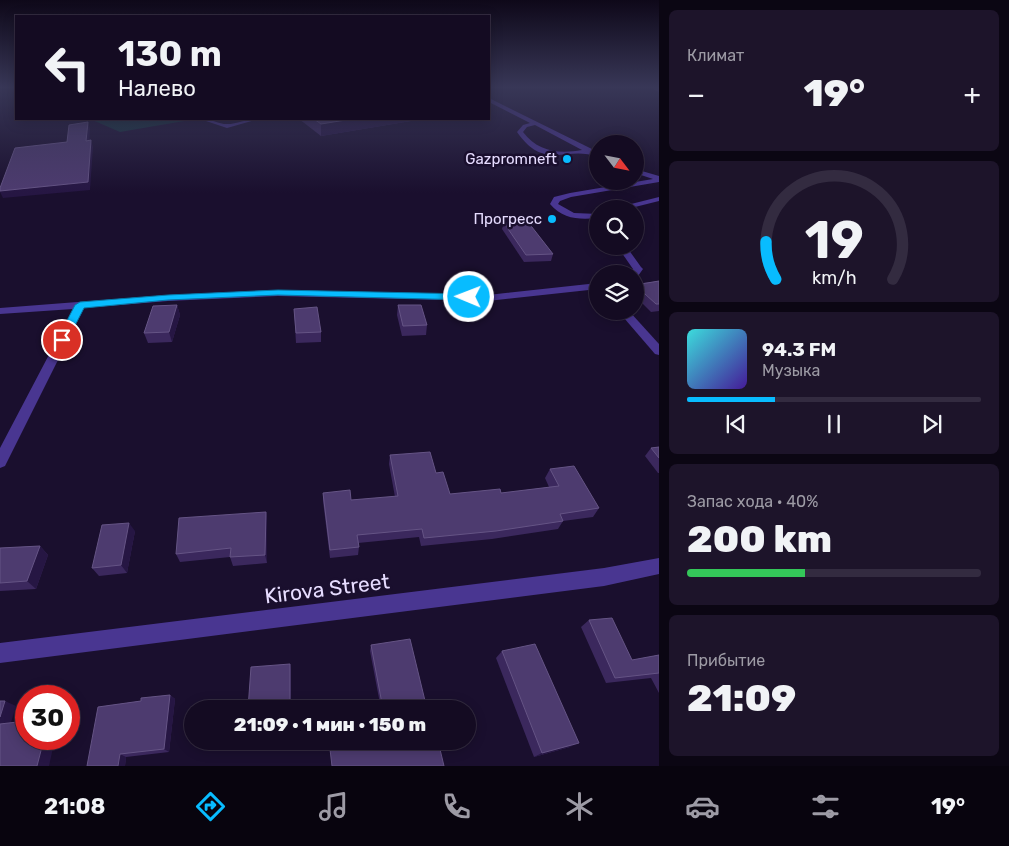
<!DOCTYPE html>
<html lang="ru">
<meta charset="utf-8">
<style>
:root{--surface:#140b22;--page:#1d142a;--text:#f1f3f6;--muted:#9d9ba5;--line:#332b40;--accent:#08bcff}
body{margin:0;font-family:Rubik,sans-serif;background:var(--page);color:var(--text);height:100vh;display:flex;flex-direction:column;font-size:19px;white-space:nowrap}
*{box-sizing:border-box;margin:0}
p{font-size:16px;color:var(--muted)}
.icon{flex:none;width:28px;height:28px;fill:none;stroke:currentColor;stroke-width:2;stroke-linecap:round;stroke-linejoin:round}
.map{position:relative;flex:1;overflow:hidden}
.sheet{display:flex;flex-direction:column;gap:10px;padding:10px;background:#0b0613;width:350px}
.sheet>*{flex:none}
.guide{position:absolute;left:15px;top:15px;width:475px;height:105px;border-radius:0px;box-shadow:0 2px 12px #0003,0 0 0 1px var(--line);background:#140b22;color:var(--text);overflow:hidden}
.needle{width:32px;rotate:122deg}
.fabs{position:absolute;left:589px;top:135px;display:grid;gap:10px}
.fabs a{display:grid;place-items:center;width:55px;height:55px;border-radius:50%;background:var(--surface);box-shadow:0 2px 12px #0003,0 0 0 1px var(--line);font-size:25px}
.speed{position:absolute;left:15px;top:685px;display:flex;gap:10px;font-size:25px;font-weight:700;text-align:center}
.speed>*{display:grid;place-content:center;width:65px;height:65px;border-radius:50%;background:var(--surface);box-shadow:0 2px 12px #0003,0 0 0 1px var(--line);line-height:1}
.speed .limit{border:8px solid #d22;background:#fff;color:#111}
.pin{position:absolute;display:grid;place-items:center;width:42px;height:42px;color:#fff;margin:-21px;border:2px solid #fff;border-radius:50%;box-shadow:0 1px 5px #0007}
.me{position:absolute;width:55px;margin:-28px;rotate:271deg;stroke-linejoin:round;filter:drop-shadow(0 0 4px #0008)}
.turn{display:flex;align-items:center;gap:18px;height:105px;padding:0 20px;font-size:22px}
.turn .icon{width:65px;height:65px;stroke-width:2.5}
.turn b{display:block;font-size:35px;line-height:42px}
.big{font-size:38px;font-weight:800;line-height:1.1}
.sheet .card{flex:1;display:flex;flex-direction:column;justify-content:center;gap:8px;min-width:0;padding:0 18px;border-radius:8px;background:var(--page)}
.sheet .dial{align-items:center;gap:0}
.dial svg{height:130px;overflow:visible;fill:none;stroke:var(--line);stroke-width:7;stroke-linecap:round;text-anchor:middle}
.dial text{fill:var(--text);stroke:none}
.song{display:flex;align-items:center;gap:15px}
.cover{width:60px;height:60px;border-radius:8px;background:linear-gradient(135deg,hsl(180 70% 55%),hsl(260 70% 35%))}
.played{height:5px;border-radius:2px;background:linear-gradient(90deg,var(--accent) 30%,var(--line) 30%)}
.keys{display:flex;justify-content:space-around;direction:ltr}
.heat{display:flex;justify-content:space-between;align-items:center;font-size:28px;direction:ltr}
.charge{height:8px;border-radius:4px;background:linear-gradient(90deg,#34c759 40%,var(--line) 0)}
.trip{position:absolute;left:184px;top:700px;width:292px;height:50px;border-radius:25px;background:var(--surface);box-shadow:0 2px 12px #0003,0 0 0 1px var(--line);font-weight:800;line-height:50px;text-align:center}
.tab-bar{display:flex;height:80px;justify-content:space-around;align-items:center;background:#08040e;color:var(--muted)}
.tab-bar .icon{width:35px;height:35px}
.tab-bar .active{color:var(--accent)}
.tab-bar b{font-size:22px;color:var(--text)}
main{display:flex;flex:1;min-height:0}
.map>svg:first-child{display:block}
</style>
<main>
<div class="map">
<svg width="659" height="766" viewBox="0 0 659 766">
<rect width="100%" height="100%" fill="#1a0f2e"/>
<!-- green -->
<polygon fill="#123339" points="90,119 196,119 120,132"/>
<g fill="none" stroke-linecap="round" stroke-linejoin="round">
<!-- minor -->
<g fill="#493691" fill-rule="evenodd">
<path d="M 489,98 L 598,152 L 598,157 C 566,145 545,172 517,132 L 523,125 L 530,123 L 489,102 ZM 535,125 L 582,150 C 559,154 538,152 523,132 L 527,127 Z"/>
<path d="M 200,119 C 210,118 218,124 227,124 C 238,124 248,118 259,119 L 227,128 Z"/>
<path d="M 635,169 L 659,176 L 659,182 L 571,197 L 560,201 L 558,204 L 574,213 L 598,214 L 598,218 C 579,220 563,219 550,204 L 554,197 L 570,193 L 653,179 L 635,173 Z"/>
<polygon points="659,197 659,201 627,209 611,209"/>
<polygon points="617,246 626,246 641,267 643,269 638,276 635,277 635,274 630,274 633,269"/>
<polygon points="598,283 598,289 488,301 278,296 168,301 84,308 5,466 0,468 0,448 73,309 0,314 0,308 168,295 278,290 488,295"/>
<polygon points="618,311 629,311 659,344 659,355 655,354"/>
<polygon points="659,558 659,574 604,586 0,663 0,643 604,568"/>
</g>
</g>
<!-- wall -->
<g fill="#3b285d">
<polygon points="647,86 659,86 659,92"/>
<polygon points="299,119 423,119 321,136"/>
<polygon points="504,223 553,254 551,261 524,262 502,229"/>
<polygon points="659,281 659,311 651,312 635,296 635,284"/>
<polygon points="177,305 180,315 172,342 148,343 144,333"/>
<polygon points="398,305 427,325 426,335 402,336 397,315"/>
<polygon points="294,309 321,332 321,342 296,343"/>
<polygon points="659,447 659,473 658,473 645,456 651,448"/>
<polygon points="390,455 436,473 450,494 501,493 549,487 545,478 550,469 599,508 593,517 563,521 558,529 492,539 421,546 419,537 358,543 359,547 358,555 330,558 323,501 323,493 351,500 395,497 389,464"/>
<polygon points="266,512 267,521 267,563 233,566 230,557 180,562 176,554"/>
<polygon points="135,531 127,573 99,576 92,568"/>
<polygon points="40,546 48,555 36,589 0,591 0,548"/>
<polygon points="589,620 632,660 659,655 659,693 651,678 606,683 581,627"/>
<polygon points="371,645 427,709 381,709 370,651"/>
<polygon points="502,651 570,747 534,757 496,658"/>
<polygon points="170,695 175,699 169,752 126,757 125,766 98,707 141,701"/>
</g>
<!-- shaded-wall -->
<g fill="#261643">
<polygon points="352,119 423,119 321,136 321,124"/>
<polygon points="88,122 90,129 89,148 86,141"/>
<polygon points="91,140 93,147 90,190 3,198 0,192 0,191"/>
<polygon points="177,305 180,315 172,342 169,332"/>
<polygon points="266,512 267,521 267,563 265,555"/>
<polygon points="129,523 135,531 127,573 121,565"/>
<polygon points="40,546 48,555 36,589 27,581"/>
<polygon points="290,664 291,670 291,709 290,709"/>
<polygon points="170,695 175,699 169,752 164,749"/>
<polygon points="5,701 16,706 9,729 0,725 0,717"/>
<polygon points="44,739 55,739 49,766 37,766"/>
<polygon points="579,743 570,747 534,757 542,753"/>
<polygon points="120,754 126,757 125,766 118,766"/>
</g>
<!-- building -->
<g fill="#4d3b6f" stroke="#655485">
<polygon points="314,119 352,119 321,124"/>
<polygon points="88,122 86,141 91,140 88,182 0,191 0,188 15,148 67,142 69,125"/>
<polygon points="528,222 553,254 526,255 504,223"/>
<polygon points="659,281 659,304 656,304 635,285"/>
<polygon points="177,305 169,332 144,333 153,306"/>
<polygon points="398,305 421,305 427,325 403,326"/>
<polygon points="317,307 321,332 296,333 294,309"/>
<polygon points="659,447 659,458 651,448"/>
<polygon points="430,452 436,473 443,472 450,494 500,489 501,493 559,486 550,469 574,466 599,508 560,514 563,521 496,531 424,538 422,529 357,535 359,547 330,550 323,493 350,490 351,500 398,496 390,455"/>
<polygon points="266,512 265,555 230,557 231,548 176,554 179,518"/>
<polygon points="129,523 121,565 92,568 102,525"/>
<polygon points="40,546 27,581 0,583 0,548"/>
<polygon points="612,618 632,660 659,655 659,673 615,678 589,620"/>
<polygon points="410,639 427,709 383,709 371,645"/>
<polygon points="535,644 579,743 542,753 502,651"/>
<polygon points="290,664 290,709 248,709 251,667"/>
<polygon points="170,695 164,749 120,754 118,766 87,766 98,707 141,701 141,698"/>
<polygon points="0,701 5,701 0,717"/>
<polygon points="26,721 26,739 44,739 37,766 0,766 0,724"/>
<polygon points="329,741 438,741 444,766 332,766"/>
</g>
<!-- sky -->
<linearGradient id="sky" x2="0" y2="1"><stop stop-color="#0e0819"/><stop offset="0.45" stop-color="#383757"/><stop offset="1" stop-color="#383757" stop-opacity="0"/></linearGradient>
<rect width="659" height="193" fill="url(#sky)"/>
<!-- route -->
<polygon fill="#08bcff" stroke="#057aa6" points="278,290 469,294 473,297 469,300 278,295 168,300 84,308 66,343 62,344 57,340 75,305 80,302 168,295"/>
<!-- markers -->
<g fill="#08bcff" stroke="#1a0f2e" stroke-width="2">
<circle cx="567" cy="159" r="5"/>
<circle cx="552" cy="219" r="5"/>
</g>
<g text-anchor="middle" stroke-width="5" stroke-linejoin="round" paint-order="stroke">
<!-- far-poi labels -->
<g font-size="15" fill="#e6dcff" stroke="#1a0f2e" text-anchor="end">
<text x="557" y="164">Gazpromneft</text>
<text x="542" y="224">Прогресс</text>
</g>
<!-- near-street labels -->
<g font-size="21" fill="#e6dcff" stroke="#1a0f2e">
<text transform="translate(327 589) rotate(-7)" y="7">Kirova Street</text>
</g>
</g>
</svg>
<div class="fabs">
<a><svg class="needle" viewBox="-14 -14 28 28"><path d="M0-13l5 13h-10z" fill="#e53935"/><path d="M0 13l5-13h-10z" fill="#9d9ba5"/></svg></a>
<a><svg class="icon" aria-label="search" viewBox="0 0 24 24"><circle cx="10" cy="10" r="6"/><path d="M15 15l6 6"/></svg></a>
<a><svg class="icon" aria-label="layers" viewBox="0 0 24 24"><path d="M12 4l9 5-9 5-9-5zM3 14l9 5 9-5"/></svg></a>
</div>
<div class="speed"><div class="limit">30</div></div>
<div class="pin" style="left:62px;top:340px;background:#d93025"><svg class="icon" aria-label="arrive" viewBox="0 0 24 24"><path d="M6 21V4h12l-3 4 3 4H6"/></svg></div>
<svg class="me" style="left:469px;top:297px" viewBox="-20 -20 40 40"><circle r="17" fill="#08bcff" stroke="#fff" stroke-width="3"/><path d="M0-11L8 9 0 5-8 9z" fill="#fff"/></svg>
<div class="trip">21:09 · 1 мин · 150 m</div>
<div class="guide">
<div class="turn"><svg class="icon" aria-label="left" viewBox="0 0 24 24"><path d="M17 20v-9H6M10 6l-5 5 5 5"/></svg><div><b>130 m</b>Налево</div></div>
</div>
</div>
<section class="sheet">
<div class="card"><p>Климат</p>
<div class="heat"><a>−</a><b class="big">19°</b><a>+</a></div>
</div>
<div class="card dial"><svg viewBox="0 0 100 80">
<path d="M14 69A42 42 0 1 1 86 69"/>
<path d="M14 69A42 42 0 0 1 8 46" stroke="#08bcff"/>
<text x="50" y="56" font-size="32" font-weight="700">19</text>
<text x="50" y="72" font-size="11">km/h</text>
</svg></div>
<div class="card">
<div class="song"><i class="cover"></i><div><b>94.3 FM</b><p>Музыка</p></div></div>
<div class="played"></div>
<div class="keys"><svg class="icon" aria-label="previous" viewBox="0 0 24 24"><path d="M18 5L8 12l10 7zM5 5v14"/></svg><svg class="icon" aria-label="pause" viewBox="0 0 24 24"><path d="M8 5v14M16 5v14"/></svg><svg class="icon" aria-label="next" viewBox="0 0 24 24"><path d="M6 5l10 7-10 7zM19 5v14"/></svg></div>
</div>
<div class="card"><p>Запас хода · 40%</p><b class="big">200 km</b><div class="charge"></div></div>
<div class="card"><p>Прибытие</p><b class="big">21:09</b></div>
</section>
</main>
<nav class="tab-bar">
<b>21:08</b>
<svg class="icon active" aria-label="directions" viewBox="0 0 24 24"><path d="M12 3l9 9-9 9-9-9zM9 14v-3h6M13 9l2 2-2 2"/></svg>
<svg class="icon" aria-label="music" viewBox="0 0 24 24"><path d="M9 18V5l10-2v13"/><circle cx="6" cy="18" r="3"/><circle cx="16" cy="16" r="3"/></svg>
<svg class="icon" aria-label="phone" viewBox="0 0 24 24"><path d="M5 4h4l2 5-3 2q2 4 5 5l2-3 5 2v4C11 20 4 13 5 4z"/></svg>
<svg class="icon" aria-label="climate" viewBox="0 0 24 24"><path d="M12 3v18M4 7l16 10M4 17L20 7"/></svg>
<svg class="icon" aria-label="car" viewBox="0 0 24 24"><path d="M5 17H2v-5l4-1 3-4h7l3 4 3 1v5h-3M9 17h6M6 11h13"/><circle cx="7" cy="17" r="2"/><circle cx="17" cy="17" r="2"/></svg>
<svg class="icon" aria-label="filters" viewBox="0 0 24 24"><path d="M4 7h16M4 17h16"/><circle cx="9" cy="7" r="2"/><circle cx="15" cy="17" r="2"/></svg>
<b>19°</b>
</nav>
